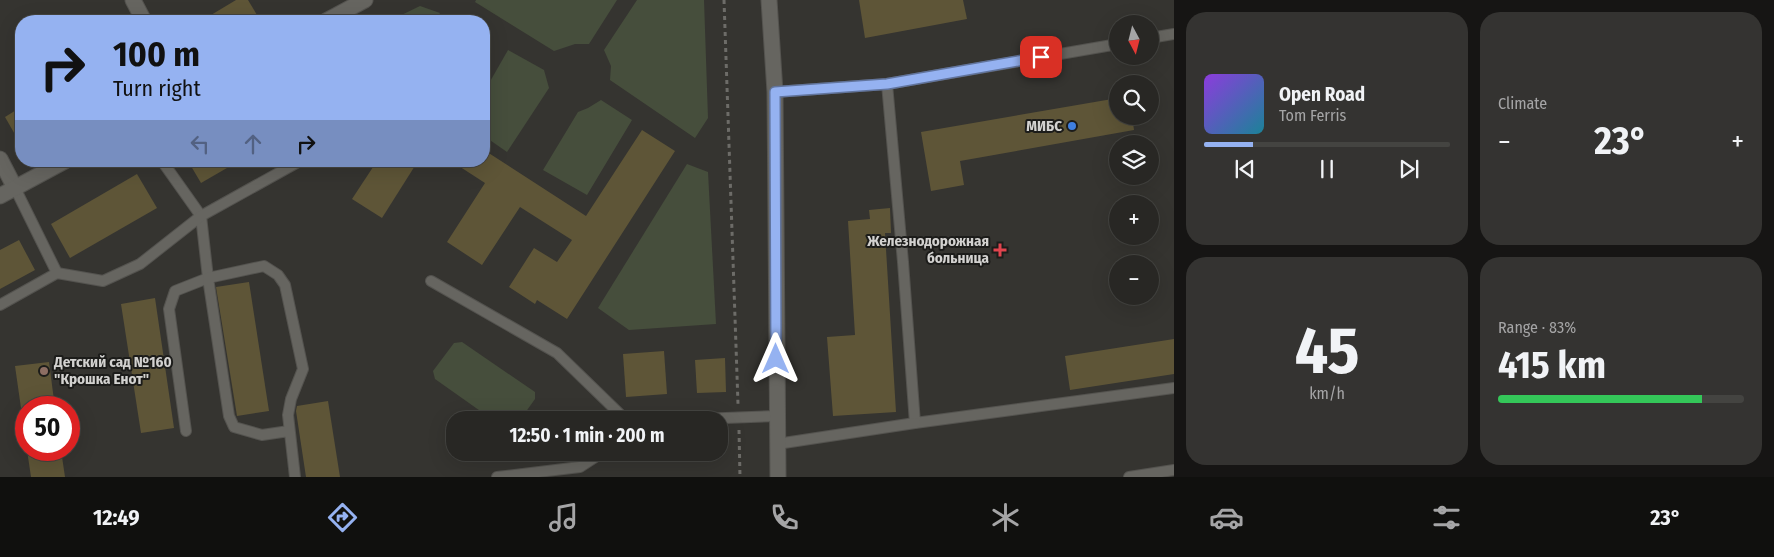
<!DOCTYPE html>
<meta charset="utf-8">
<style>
:root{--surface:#282724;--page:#343331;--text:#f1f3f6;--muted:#a5a5a6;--line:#444441;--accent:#95b2f1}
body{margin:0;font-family:"Fira Sans Condensed",sans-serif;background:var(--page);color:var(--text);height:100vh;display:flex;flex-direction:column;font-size:19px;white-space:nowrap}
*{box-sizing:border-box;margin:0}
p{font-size:16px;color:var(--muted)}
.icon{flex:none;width:28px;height:28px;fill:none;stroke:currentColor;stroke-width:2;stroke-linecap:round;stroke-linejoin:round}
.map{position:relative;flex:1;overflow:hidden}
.panel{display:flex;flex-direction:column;gap:12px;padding:12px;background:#161514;width:600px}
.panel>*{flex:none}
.hud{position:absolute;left:15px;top:15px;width:475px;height:152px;border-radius:20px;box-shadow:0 5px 20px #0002,0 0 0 1px var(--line);background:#95b2f1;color:#111;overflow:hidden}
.needle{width:32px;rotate:173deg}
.tools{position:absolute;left:1109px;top:15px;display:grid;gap:10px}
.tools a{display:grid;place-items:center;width:50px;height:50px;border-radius:50%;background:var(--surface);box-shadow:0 5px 20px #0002,0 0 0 1px var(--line);font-size:25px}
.speed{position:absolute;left:15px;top:396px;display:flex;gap:10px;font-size:25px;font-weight:700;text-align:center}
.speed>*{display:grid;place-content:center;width:65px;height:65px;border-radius:50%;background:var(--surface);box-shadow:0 5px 20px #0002,0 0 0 1px var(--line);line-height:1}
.speed .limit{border:8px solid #d22;background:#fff;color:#111}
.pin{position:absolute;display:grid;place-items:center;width:42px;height:42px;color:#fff;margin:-21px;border-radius:10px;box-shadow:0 2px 8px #0006}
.me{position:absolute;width:55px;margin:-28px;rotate:0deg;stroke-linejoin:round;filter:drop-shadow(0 0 4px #0008)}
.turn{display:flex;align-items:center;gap:18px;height:105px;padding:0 15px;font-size:22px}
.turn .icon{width:65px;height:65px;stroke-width:2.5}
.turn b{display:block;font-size:35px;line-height:42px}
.lanes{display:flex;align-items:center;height:48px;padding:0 15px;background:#0003;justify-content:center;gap:25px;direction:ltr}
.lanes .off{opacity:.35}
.big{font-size:38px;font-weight:700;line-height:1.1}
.panel .card{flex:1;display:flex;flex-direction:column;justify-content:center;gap:8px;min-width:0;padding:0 18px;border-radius:20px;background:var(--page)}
.panel .dial{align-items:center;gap:0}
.dial b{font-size:65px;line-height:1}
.song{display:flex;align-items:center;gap:15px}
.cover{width:60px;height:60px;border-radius:8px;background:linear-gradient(135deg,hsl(270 70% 55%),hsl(190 70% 35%))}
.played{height:5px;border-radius:2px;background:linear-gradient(90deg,var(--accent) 20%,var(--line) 20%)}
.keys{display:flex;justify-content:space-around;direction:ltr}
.heat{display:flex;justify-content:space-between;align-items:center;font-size:28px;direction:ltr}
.charge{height:8px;border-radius:4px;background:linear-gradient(90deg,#34c759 83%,var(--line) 0)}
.panel .tiles{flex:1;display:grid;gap:12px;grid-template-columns:repeat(2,1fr)}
.trip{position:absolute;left:446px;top:411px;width:282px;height:50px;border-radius:20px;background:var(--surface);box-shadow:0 5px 20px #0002,0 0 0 1px var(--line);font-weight:700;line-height:50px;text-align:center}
.menu{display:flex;height:80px;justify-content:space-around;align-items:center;background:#10100e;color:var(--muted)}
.menu .icon{width:35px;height:35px}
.menu .selected{color:var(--accent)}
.menu b{font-size:22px;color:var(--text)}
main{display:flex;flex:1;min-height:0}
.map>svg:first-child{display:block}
</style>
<main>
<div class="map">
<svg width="1174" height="477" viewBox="0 0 1174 477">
<rect width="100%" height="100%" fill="#353430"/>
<!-- green -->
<g fill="#464e3c">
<polygon points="476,0 617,0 589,44 575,44 554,51 475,2"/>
<polygon points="637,0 704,0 708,118 695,138 610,80 611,66 604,50"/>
<polygon points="420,6 440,13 435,21 389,21"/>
<polygon points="508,50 544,70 549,88 507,152 484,136 484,92"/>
<polygon points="601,100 632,120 587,195 543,170 578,112 588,108"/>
<polygon points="687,164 708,172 716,324 629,330 598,308"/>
<polygon points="462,342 535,392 535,399 520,420 493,420 435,379 433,371 454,343"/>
</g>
<!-- building -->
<g fill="#5e5537">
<polygon points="236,0 248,0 257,15 246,21 201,21"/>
<polygon points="859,0 963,0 967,19 865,38"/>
<polygon points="1118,98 1118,116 1132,116 1134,130 960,161 964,185 931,191 921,132"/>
<polygon points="21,107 21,145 5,117"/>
<polygon points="642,130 675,151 567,319 537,300 535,304 509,287 534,248 557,262 572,240 520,207 482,265 447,242 485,183 451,161 484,161 484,150 586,216"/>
<polygon points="188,161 239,161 201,183"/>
<polygon points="377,161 418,161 382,218 352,199"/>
<polygon points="137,174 157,208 70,258 51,224"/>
<polygon points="890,208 891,233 885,233 896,412 833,416 827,337 855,335 848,221 870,219 869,210"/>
<polygon points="19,240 35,270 0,289 0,250"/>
<polygon points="249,282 269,411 237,416 216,287"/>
<polygon points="155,298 174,428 141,433 121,304"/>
<polygon points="1174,339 1174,374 1070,390 1065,356"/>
<polygon points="664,351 667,394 626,397 623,354"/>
<polygon points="725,358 726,392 697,393 695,360"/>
<polygon points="49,362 55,408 21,408 15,366"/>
<polygon points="328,401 340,477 306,477 296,411 297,406"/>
<polygon points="27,450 61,450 65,477 31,477"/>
</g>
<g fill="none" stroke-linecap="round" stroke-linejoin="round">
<!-- lane casing -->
<g stroke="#54534f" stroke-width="12">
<g id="lane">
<polyline points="1150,38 1174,34"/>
<polyline points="887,84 1118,44"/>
<polyline points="775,92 887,84 903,262 915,423 1174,388"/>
<polyline points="162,161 201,216 208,278 175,291 169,309 186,431"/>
<polyline points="15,188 57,273"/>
<polyline points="431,281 557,353 626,420"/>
<polyline points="0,305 57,273 103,281 140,264 201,216 300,161"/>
<polyline points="673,420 777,416"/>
<polyline points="289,431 262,435 234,427 229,416 208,278 264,266 278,275 285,285 303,369 291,399 288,415 295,477"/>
<polyline points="777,444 915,423"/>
<polyline points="497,477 580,467 603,452"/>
<polyline points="1129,477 1174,470"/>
</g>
</g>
<!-- street casing -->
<g stroke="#54534f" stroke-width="17">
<g id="street">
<polyline points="133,0 144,21"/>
<polyline points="326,21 365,0"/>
<polyline points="0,159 15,188"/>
<polyline points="0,196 65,161"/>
</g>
</g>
<!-- secondary casing -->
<g stroke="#54534f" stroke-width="17">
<polyline id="secondary" points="769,0 775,92 778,477"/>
</g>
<!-- path -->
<g stroke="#6d6c68" stroke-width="3" stroke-dasharray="4 4" stroke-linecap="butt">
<polyline points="724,0 738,404"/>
<polyline points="739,430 740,477"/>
</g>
<!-- lane -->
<use href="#lane" stroke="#666560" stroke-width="10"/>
<!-- street -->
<use href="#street" stroke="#666560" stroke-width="15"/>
<!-- secondary -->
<use href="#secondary" stroke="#666560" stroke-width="15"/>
</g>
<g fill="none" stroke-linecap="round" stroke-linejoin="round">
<!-- route casing -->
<g stroke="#61749d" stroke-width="12">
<polyline id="route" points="776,359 775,92 887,84 1041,57"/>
</g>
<!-- route -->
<use href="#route" stroke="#95b2f1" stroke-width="9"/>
</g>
<!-- markers -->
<circle fill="#3f7fe0" stroke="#1c1c1a" stroke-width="2" cx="1072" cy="126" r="5"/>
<path fill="#e0444e" stroke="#1c1c1a" stroke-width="2" d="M997.5 242.5h5v5h5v5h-5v5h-5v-5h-5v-5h5z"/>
<circle fill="#8d6e63" stroke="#1c1c1a" stroke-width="2" cx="44" cy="371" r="5"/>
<g text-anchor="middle" stroke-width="4" stroke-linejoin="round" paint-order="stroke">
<!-- poi labels -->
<g font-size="15" font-weight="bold" fill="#d3d2d0" stroke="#1c1c1a" text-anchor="end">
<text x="1062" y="131">МИБС</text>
<text x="989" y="246">Железнодорожная<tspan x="989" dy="17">больница</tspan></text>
<text x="54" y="367" text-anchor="start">Детский сад №160<tspan x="54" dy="17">"Крошка Енот"</tspan></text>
</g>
</g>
</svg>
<div class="tools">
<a><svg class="needle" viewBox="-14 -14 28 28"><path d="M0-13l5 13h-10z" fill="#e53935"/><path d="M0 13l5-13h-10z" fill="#a5a5a6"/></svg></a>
<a><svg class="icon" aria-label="search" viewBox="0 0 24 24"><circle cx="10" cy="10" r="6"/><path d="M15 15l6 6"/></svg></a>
<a><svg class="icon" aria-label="layers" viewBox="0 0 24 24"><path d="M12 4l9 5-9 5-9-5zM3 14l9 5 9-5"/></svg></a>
<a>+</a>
<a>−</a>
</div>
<div class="speed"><div class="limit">50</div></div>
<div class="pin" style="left:1041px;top:57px;background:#d93025"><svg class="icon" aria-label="arrive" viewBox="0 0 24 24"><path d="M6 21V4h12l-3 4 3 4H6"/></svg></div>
<svg class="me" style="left:776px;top:359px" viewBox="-20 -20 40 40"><path d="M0-17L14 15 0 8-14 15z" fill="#95b2f1" stroke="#fff" stroke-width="4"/></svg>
<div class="trip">12:50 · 1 min · 200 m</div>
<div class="hud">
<div class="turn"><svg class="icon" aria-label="right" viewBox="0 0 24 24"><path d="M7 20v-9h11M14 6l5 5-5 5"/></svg><div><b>100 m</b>Turn right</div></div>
<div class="lanes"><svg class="icon off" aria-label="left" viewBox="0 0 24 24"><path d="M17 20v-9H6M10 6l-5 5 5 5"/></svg><svg class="icon off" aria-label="ahead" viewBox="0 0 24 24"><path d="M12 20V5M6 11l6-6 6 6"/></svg><svg class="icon" aria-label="right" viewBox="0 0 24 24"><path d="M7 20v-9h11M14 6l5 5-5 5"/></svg></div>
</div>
</div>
<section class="panel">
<div class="tiles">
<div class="card">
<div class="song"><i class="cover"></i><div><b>Open Road</b><p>Tom Ferris</p></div></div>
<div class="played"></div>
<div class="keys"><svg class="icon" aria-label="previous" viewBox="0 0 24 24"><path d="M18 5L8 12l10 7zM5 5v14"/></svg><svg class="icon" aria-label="pause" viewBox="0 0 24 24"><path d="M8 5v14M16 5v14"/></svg><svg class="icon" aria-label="next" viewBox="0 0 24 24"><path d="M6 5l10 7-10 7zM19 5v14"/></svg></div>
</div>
<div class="card"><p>Climate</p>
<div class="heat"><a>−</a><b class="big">23°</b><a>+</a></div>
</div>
<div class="card dial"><b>45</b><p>km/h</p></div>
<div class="card"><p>Range · 83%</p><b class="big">415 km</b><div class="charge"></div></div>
</div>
</section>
</main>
<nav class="menu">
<b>12:49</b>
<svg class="icon selected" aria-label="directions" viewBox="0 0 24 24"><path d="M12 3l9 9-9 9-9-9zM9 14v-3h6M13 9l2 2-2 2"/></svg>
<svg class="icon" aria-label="music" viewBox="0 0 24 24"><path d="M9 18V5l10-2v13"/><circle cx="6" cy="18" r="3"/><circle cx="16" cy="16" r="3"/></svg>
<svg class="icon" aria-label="phone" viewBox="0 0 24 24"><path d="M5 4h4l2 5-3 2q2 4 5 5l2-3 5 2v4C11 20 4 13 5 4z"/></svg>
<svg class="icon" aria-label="climate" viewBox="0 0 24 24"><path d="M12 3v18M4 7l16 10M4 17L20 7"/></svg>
<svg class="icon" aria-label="car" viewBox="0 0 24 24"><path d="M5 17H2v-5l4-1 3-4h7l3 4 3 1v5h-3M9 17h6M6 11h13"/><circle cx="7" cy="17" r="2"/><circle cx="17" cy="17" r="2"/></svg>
<svg class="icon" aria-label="filters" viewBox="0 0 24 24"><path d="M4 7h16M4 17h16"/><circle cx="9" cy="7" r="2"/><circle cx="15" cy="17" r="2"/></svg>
<b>23°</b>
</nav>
